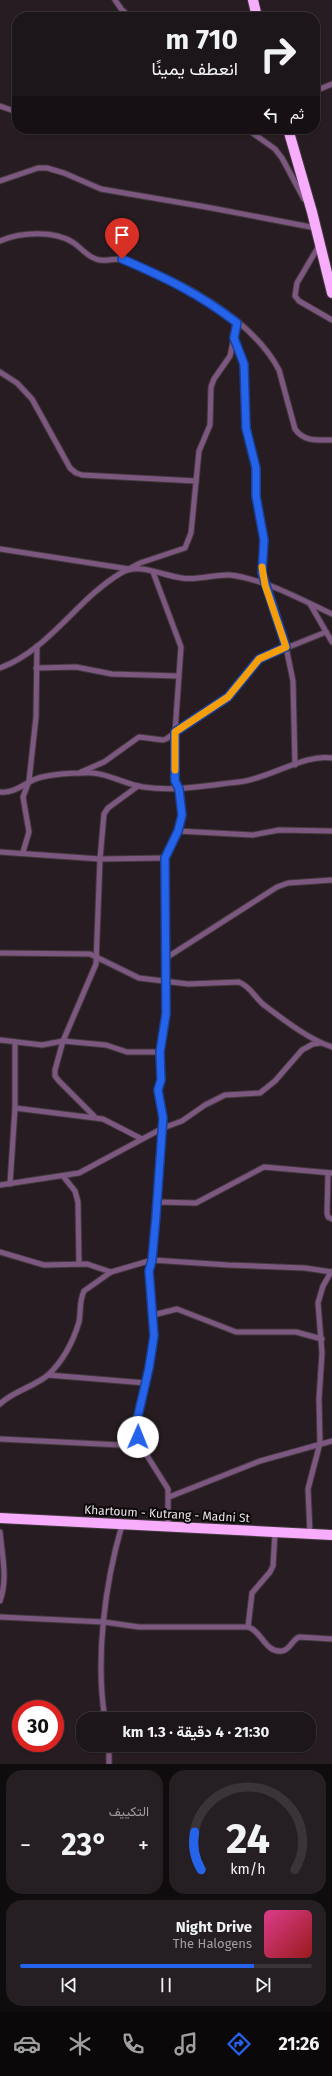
<!DOCTYPE html>
<html lang="ar">
<meta charset="utf-8">
<style>
:root{--surface:#1c1519;--page:#251e22;--text:#f1f3f6;--muted:#a09fa2;--line:#3a3438;--accent:#2563eb}
body{margin:0;font-family:"Fira Sans",Vazirmatn,sans-serif;background:var(--page);color:var(--text);direction:rtl;height:100vh;display:flex;flex-direction:column;font-size:15px;white-space:nowrap}
*{box-sizing:border-box;margin:0}
p{font-size:13px;color:var(--muted)}
.icon{flex:none;width:22px;height:22px;fill:none;stroke:currentColor;stroke-width:2;stroke-linecap:round;stroke-linejoin:round}
.map{position:relative;height:1764px;overflow:hidden;direction:ltr}
.side{display:flex;flex-direction:column;gap:6px;padding:6px;background:#0f0c0e;flex:1}
.side>*{flex:none}
.hud{position:absolute;left:12px;top:12px;width:308px;height:122px;border-radius:16px;box-shadow:0 1px 3px #0004,0 0 0 1px var(--line);direction:rtl;background:#1c1519;color:var(--text);overflow:hidden}
.speed{position:absolute;left:12px;top:1700px;display:flex;gap:8px;font-size:20px;font-weight:700;text-align:center}
.speed>*{display:grid;place-content:center;width:52px;height:52px;border-radius:50%;background:var(--surface);box-shadow:0 1px 3px #0004,0 0 0 1px var(--line);line-height:1}
.speed .limit{border:6px solid #d22;background:#fff;color:#111}
.pin{position:absolute;display:grid;place-items:center;width:34px;height:34px;color:#fff;margin:-41px -17px;border-radius:50% 50% 50% 0;rotate:-45deg;box-shadow:0 0 4px #0007}
.pin .icon{rotate:45deg}
.me{position:absolute;width:44px;margin:-22px;rotate:1deg;stroke-linejoin:round;filter:drop-shadow(0 0 3px #0008)}
.turn{display:flex;align-items:center;gap:14px;height:84px;padding:0 16px;font-size:18px}
.turn .icon{width:52px;height:52px;stroke-width:2.5}
.turn b{display:block;font-size:28px;line-height:34px}
.then{display:flex;align-items:center;height:38px;padding:0 16px;background:#0003;gap:8px;font-size:15px}
.big{font-size:30px;font-weight:700;line-height:1.1}
.side .tile{flex:1;display:flex;flex-direction:column;justify-content:center;gap:6px;min-width:0;padding:0 14px;border-radius:16px;background:var(--page)}
.side .dial{align-items:center;gap:0}
.dial svg{height:104px;overflow:visible;fill:none;stroke:var(--line);stroke-width:7;stroke-linecap:round;text-anchor:middle}
.dial text{fill:var(--text);stroke:none}
.song{display:flex;align-items:center;gap:12px}
.cover{width:48px;height:48px;border-radius:6px;background:linear-gradient(135deg,hsl(330 70% 55%),hsl(0 70% 35%))}
.played{height:4px;border-radius:2px;background:linear-gradient(90deg,var(--accent) 80%,var(--line) 80%)}
.keys{display:flex;justify-content:space-around;direction:ltr}
.heat{display:flex;justify-content:space-between;align-items:center;font-size:22px;direction:ltr}
.side .tiles{flex:1;display:grid;gap:6px;grid-template-columns:1fr 1fr}
.tile:last-child{grid-column:span 2}
.trip{position:absolute;left:76px;top:1712px;width:240px;height:40px;border-radius:16px;background:var(--surface);box-shadow:0 1px 3px #0004,0 0 0 1px var(--line);font-weight:700;line-height:40px;text-align:center;direction:rtl}
.menu{display:flex;height:64px;justify-content:space-around;align-items:center;background:#0b080a;color:var(--muted)}
.menu .icon{width:28px;height:28px}
.menu .current{color:var(--accent)}
.menu b{font-size:18px;color:var(--text)}
.map>svg:first-child{display:block}
</style>
<div class="map">
<svg width="332" height="1764" viewBox="0 0 332 1764">
<rect width="100%" height="100%" fill="#261c21"/>
<g fill="none" stroke-linecap="round" stroke-linejoin="round">
<!-- street casing -->
<g stroke="#42383d" stroke-width="7">
<g id="street">
<polyline points="115,0 122,10 130,17"/>
<polyline points="315,91 332,84"/>
<polyline points="0,106 17,112"/>
<polyline points="247,129 275,149 282,158 304,199"/>
<polyline points="0,181 38,168 47,168 64,173 101,189 206,207 316,228"/>
<path d="M 0,241 C 20,232 55,230 74,243 C 81,248 87,256 96,259 C 105,263 114,257 123,260 C 177,278 252,318 279,370 L 295,429 C 304,442 317,440 332,440"/>
<polyline points="320,244 297,283 295,296 299,301 332,320"/>
<polyline points="234,338 244,364 245,416 256,468 256,496 264,539 262,573 286,647 293,681 295,765"/>
<polyline points="0,372 17,383 32,399 70,468 76,473 82,475 196,481"/>
<polyline points="0,549 129,569 140,563 185,548 191,533 199,451 210,425 211,387 214,379 230,356 237,323"/>
<polyline points="153,572 181,647 175,732 175,781 179,789 182,815 178,831 165,858 166,1014 160,1052 161,1080 158,1090 163,1118 152,1260 149,1271 154,1336 136,1429 141,1446 168,1489 168,1527"/>
<polyline points="310,604 332,642"/>
<path d="M 0,668 C 49,650 77,599 121,573 C 139,562 163,576 182,578 C 198,581 214,574 230,575 C 264,579 302,600 332,614"/>
<polyline points="36,668 76,667 112,674 178,676"/>
<polyline points="81,772 104,762 139,737 163,740 166,739 227,697 259,659 326,632"/>
<path d="M 0,792 C 16,794 27,780 42,777 C 55,774 71,773 84,773 C 105,771 123,784 143,787 C 177,792 206,785 239,782 C 269,779 305,753 332,758"/>
<polyline points="178,831 253,835 279,830 332,831"/>
<polyline points="0,852 100,859 165,858"/>
<polyline points="23,852 29,832 23,797 29,781 36,717 37,646"/>
<path d="M 0,953 L 90,954 L 139,978 L 188,984 L 239,982 C 251,987 255,998 264,1005 C 284,1020 308,1039 332,1047"/>
<polyline points="166,958 277,887 288,883 332,880"/>
<polyline points="0,1040 42,1045 63,1041 106,1045 127,1052 160,1052"/>
<polyline points="15,1108 103,1119 142,1139"/>
<polyline points="94,1116 59,1081 55,1076 55,1070 63,1041 96,964 100,859 104,814 108,808 138,786"/>
<polyline points="328,1174 327,1213 328,1217 332,1219"/>
<polyline points="63,1176 75,1191 78,1202 79,1263"/>
<polyline points="10,1184 15,1108 15,1042"/>
<polyline points="0,1185 79,1173 163,1128 182,1121 205,1105 225,1095 260,1093 275,1081 302,1050 313,1044 321,1043"/>
<polyline points="158,1202 196,1203 264,1167 332,1173"/>
<polyline points="0,1252 44,1265 87,1264 111,1272 152,1260 228,1265 305,1268 332,1272"/>
<polyline points="153,1315 177,1309 236,1332 296,1332 322,1339"/>
<polyline points="48,1375 146,1383"/>
<path d="M 0,1404 C 13,1391 34,1387 48,1375 C 63,1361 73,1342 79,1322 C 81,1312 79,1301 84,1291 L 111,1272"/>
<polyline points="0,1439 141,1446"/>
<polyline points="169,1497 260,1461 332,1441"/>
<path d="M 0,1532 C 2,1555 8,1579 0,1601"/>
<polyline points="310,1534 308,1489 320,1443 319,1399 322,1353 318,1303 323,1286 331,1272"/>
<path d="M 0,1617 L 104,1622 L 139,1627 L 248,1627 C 262,1631 265,1653 282,1651 C 290,1650 292,1640 299,1637 L 332,1639"/>
<polyline points="248,1627 252,1593 270,1572 273,1566 275,1533"/>
<path d="M 105,1719 C 95,1659 105,1583 122,1525"/>
<polyline points="109,1745 109,1764"/>
</g>
</g>
<!-- highway casing -->
<g stroke="#42383d" stroke-width="12">
<g id="highway">
<polyline points="253,0 257,17"/>
<polyline points="288,129 312,212 332,293"/>
<polyline points="0,1518 332,1535"/>
</g>
</g>
<!-- street -->
<use href="#street" stroke="#7c577f" stroke-width="5"/>
<!-- highway -->
<use href="#highway" stroke="#f7adfc" stroke-width="10"/>
</g>
<g fill="none" stroke-linecap="round" stroke-linejoin="round">
<!-- route casing -->
<g stroke="#184099" stroke-width="10">
<path id="route" d="M 122,259 C 164,277 200,294 237,323 L 234,338 L 244,364 L 246,428 L 256,468 L 256,496 L 264,540 L 262,573 L 286,647 L 259,659 L 228,697 L 175,732 L 175,781 L 179,789 L 182,815 L 178,831 L 165,858 L 166,1014 L 160,1052 L 161,1080 L 158,1090 L 163,1118 L 156,1216 L 152,1260 L 149,1271 L 154,1336 L 149,1368 L 137,1420 L 138,1437"/>
</g>
<!-- route -->
<use href="#route" stroke="#2563eb" stroke-width="7"/>
<!-- slow -->
<polyline stroke="#f59e0b" stroke-width="7" points="175,770 175,732 228,697 259,659 286,647 265,585 262,567"/>
</g>
<g text-anchor="middle" stroke-width="4" stroke-linejoin="round" paint-order="stroke">
<!-- street labels -->
<g font-size="12" fill="#ebe4e8" stroke="#0c080a">
<text transform="translate(167 1514) rotate(3)" y="4">Khartoum - Kutrang - Madni St</text>
</g>
</g>
</svg>
<div class="speed"><div class="limit">30</div></div>
<div class="pin" style="left:122px;top:259px;background:#d93025"><svg class="icon" aria-label="arrive" viewBox="0 0 24 24"><path d="M6 21V4h12l-3 4 3 4H6"/></svg></div>
<svg class="me" style="left:138px;top:1437px" viewBox="-20 -20 40 40"><circle r="19" fill="#fff"/><path d="M0-13L10 11 0 6-10 11z" fill="#2563eb"/></svg>
<div class="trip">21:30 · 4 دقيقة · 1.3 km</div>
<div class="hud">
<div class="turn"><svg class="icon" aria-label="right" viewBox="0 0 24 24"><path d="M7 20v-9h11M14 6l5 5-5 5"/></svg><div><b>710 m</b>انعطف يمينًا</div></div>
<div class="then">ثم<svg class="icon" aria-label="left" viewBox="0 0 24 24"><path d="M17 20v-9H6M10 6l-5 5 5 5"/></svg></div>
</div>
</div>
<section class="side">
<div class="tiles">
<div class="tile dial"><svg viewBox="0 0 100 80">
<path d="M14 69A42 42 0 1 1 86 69"/>
<path d="M14 69A42 42 0 0 1 9 40" stroke="#2563eb"/>
<text x="50" y="56" font-size="32" font-weight="700">24</text>
<text x="50" y="72" font-size="11">km/h</text>
</svg></div>
<div class="tile"><p>التكييف</p>
<div class="heat"><a>−</a><b class="big">23°</b><a>+</a></div>
</div>
<div class="tile">
<div class="song"><i class="cover"></i><div><b>Night Drive</b><p>The Halogens</p></div></div>
<div class="played"></div>
<div class="keys"><svg class="icon" aria-label="previous" viewBox="0 0 24 24"><path d="M18 5L8 12l10 7zM5 5v14"/></svg><svg class="icon" aria-label="pause" viewBox="0 0 24 24"><path d="M8 5v14M16 5v14"/></svg><svg class="icon" aria-label="next" viewBox="0 0 24 24"><path d="M6 5l10 7-10 7zM19 5v14"/></svg></div>
</div>
</div>
</section>
<nav class="menu">
<b>21:26</b>
<svg class="icon current" aria-label="directions" viewBox="0 0 24 24"><path d="M12 3l9 9-9 9-9-9zM9 14v-3h6M13 9l2 2-2 2"/></svg>
<svg class="icon" aria-label="music" viewBox="0 0 24 24"><path d="M9 18V5l10-2v13"/><circle cx="6" cy="18" r="3"/><circle cx="16" cy="16" r="3"/></svg>
<svg class="icon" aria-label="phone" viewBox="0 0 24 24"><path d="M5 4h4l2 5-3 2q2 4 5 5l2-3 5 2v4C11 20 4 13 5 4z"/></svg>
<svg class="icon" aria-label="climate" viewBox="0 0 24 24"><path d="M12 3v18M4 7l16 10M4 17L20 7"/></svg>
<svg class="icon" aria-label="car" viewBox="0 0 24 24"><path d="M5 17H2v-5l4-1 3-4h7l3 4 3 1v5h-3M9 17h6M6 11h13"/><circle cx="7" cy="17" r="2"/><circle cx="17" cy="17" r="2"/></svg>
</nav>
